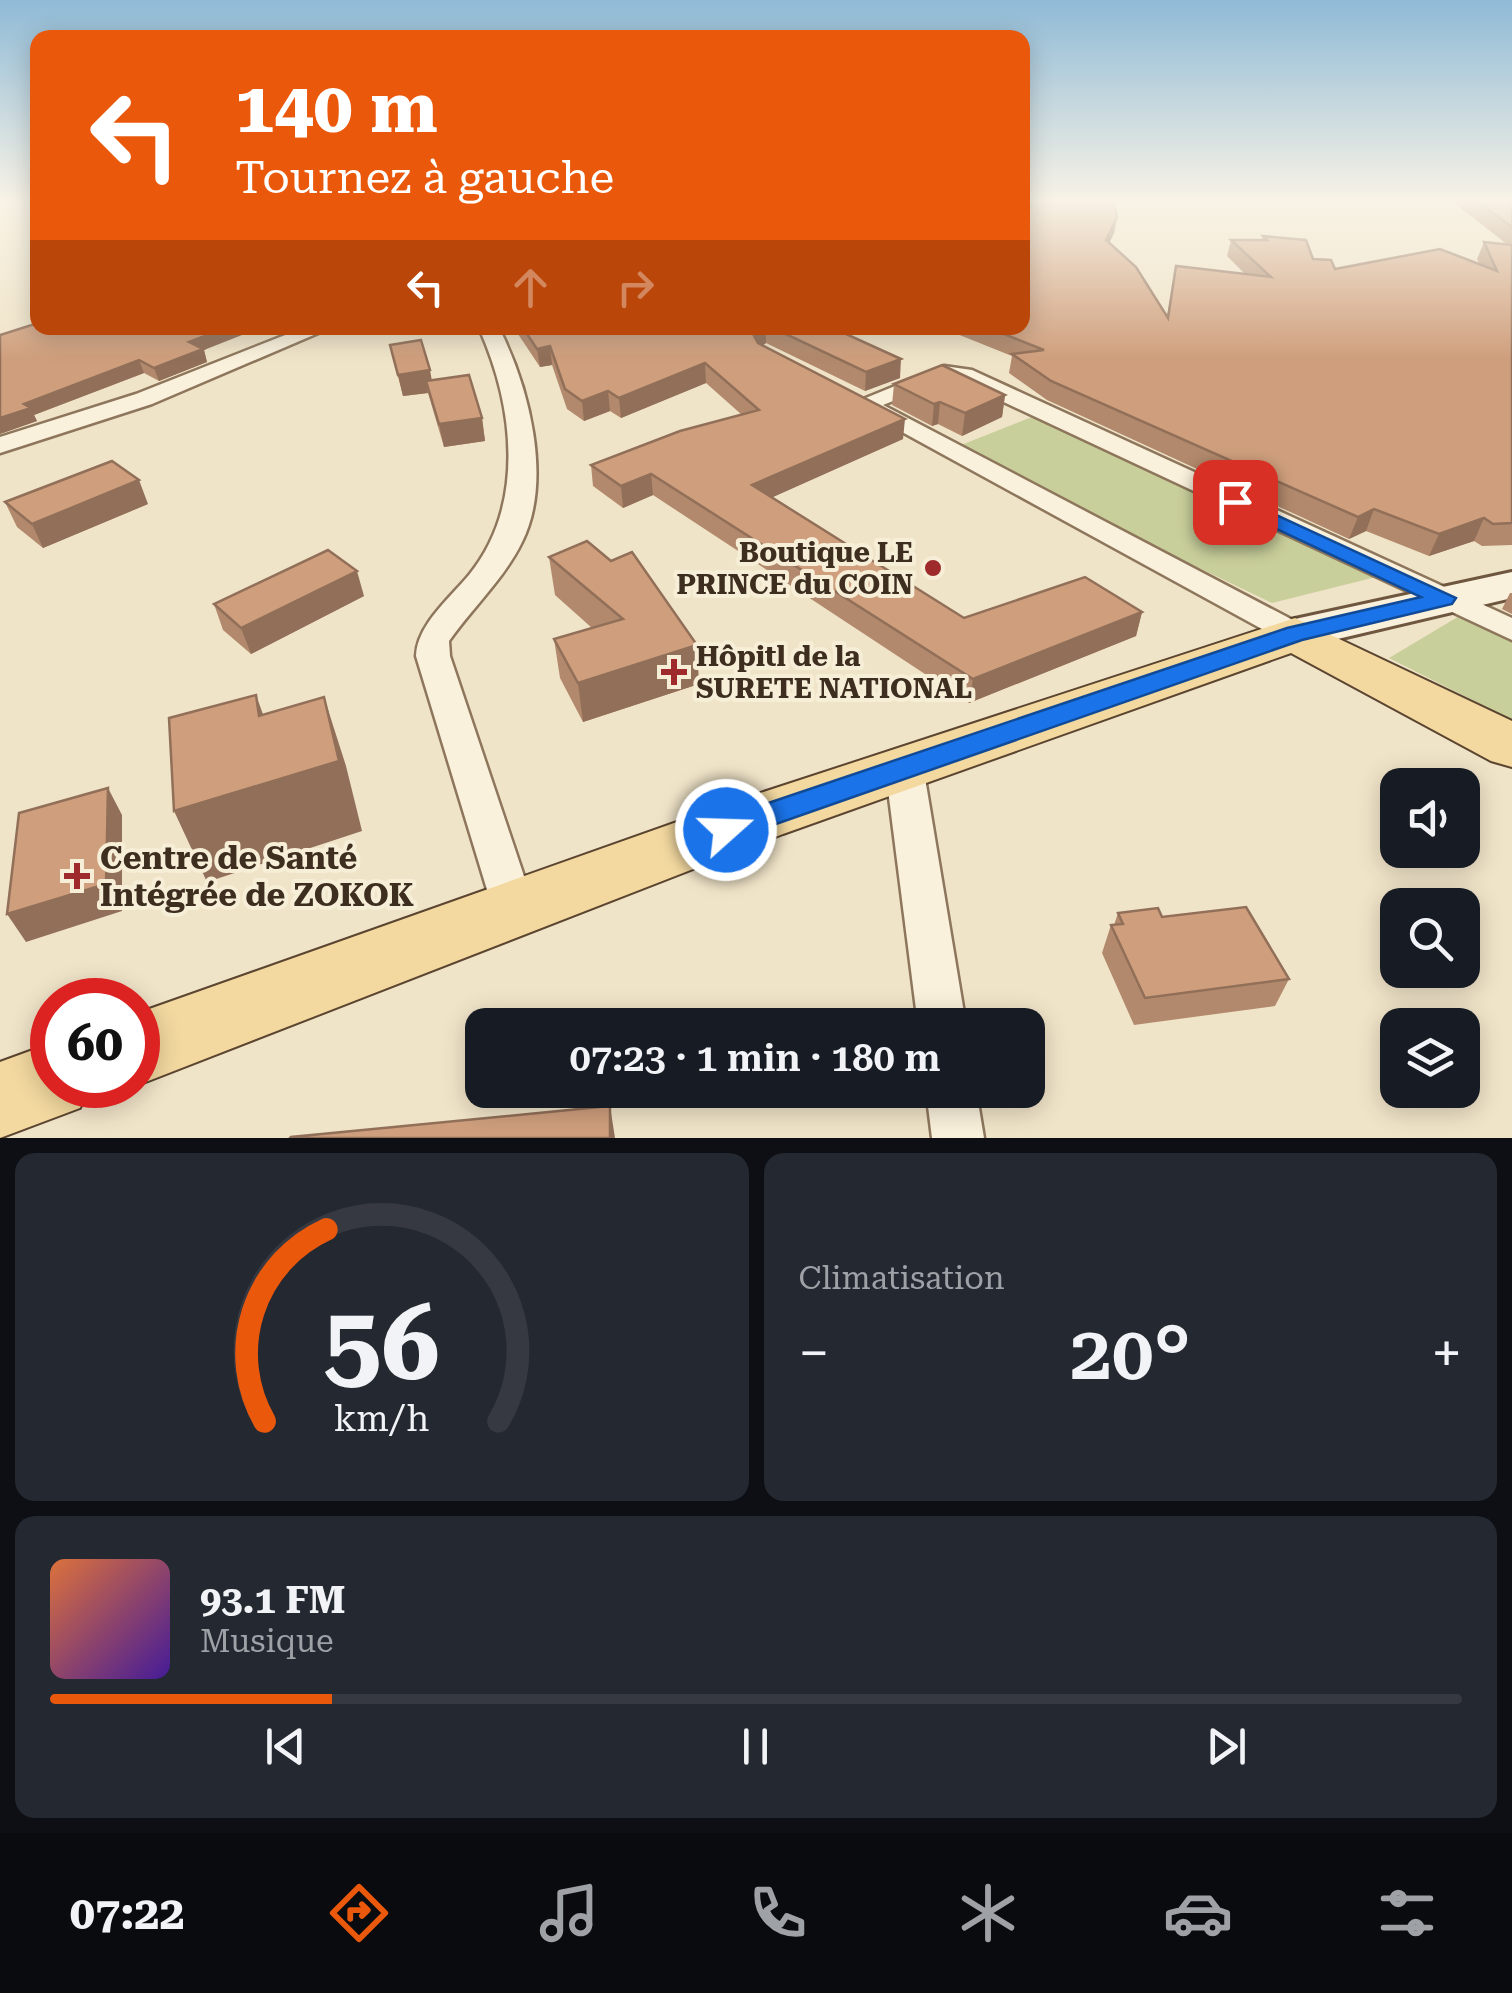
<!DOCTYPE html>
<html lang="fr">
<meta charset="utf-8">
<style>
:root{--surface:#171b24;--page:#242831;--text:#f1f3f6;--muted:#9ea1a6;--line:#363941;--accent:#ea580c}
body{margin:0;font-family:"Roboto Serif",serif;background:var(--page);color:var(--text);height:100vh;display:flex;flex-direction:column;font-size:38px;white-space:nowrap}
*{box-sizing:border-box;margin:0}
p{font-size:32px;color:var(--muted)}
.icon{flex:none;width:55px;height:55px;fill:none;stroke:currentColor;stroke-width:2;stroke-linecap:round;stroke-linejoin:round}
.map{position:relative;height:1138px;overflow:hidden}
.sheet{display:flex;flex-direction:column;gap:15px;padding:15px;background:#0d0f14;flex:1}
.sheet>*{flex:none}
.banner{position:absolute;left:30px;top:30px;width:1000px;height:305px;border-radius:20px;box-shadow:0 5px 25px #0003;background:#ea580c;color:#fff;overflow:hidden}
.buttons{position:absolute;left:1380px;top:768px;display:grid;gap:20px}
.buttons a{display:grid;place-items:center;width:100px;height:100px;border-radius:20px;background:var(--surface);box-shadow:0 5px 25px #0003;font-size:50px}
.speed{position:absolute;left:30px;top:978px;display:flex;gap:20px;font-size:50px;font-weight:700;text-align:center}
.speed>*{display:grid;place-content:center;width:130px;height:130px;border-radius:50%;background:var(--surface);box-shadow:0 5px 25px #0003;line-height:1}
.speed .limit{border:15px solid #d22;background:#fff;color:#111}
.pin{position:absolute;display:grid;place-items:center;width:85px;height:85px;color:#fff;margin:-42px;border-radius:20px;box-shadow:0 5px 15px #0006}
.me{position:absolute;width:110px;margin:-55px;rotate:70deg;stroke-linejoin:round;filter:drop-shadow(0 0 8px #0008)}
.turn{display:flex;align-items:center;gap:35px;height:210px;padding:0 40px;font-size:45px}
.turn .icon{width:130px;height:130px;stroke-width:2.5}
.turn b{display:block;font-size:70px;line-height:85px}
.lanes{display:flex;align-items:center;height:95px;padding:0 40px;background:#0003;justify-content:center;gap:50px;direction:ltr}
.lanes .off{opacity:.35}
.big{font-size:75px;font-weight:600;line-height:1.1}
.sheet .card{flex:1;display:flex;flex-direction:column;justify-content:center;gap:15px;min-width:0;padding:0 35px;border-radius:20px;background:var(--page)}
.sheet .dial{align-items:center;gap:0}
.dial svg{height:260px;overflow:visible;fill:none;stroke:var(--line);stroke-width:7;stroke-linecap:round;text-anchor:middle}
.dial text{fill:var(--text);stroke:none}
.song{display:flex;align-items:center;gap:30px}
.cover{width:120px;height:120px;border-radius:15px;background:linear-gradient(135deg,hsl(20 70% 55%),hsl(260 70% 35%))}
.played{height:10px;border-radius:5px;background:linear-gradient(90deg,var(--accent) 20%,var(--line) 20%)}
.keys{display:flex;justify-content:space-around;direction:ltr}
.heat{display:flex;justify-content:space-between;align-items:center;font-size:55px;direction:ltr}
.sheet .tiles{flex:1;display:grid;gap:15px;grid-template-columns:1fr 1fr}
.card:last-child{grid-column:span 2}
.trip{position:absolute;left:465px;top:1008px;width:580px;height:100px;border-radius:20px;background:var(--surface);box-shadow:0 5px 25px #0003;font-weight:600;line-height:100px;text-align:center}
.tabs{display:flex;height:160px;justify-content:space-around;align-items:center;background:#090b0e;color:var(--muted)}
.tabs .icon{width:70px;height:70px}
.tabs .active{color:var(--accent)}
.tabs b{font-size:45px;color:var(--text)}
.map>svg:first-child{display:block}
</style>
<div class="map">
<svg width="1512" height="1138" viewBox="0 0 1512 1138">
<rect width="100%" height="100%" fill="#f0e4c8"/>
<!-- green -->
<g fill="#c9cf9b">
<polygon points="1037,415 1380,576 1272,603 951,449"/>
<polygon points="1466,612 1512,633 1512,720 1389,658"/>
</g>
<g fill="none" stroke-linecap="round" stroke-linejoin="round">
<!-- street casing -->
<g stroke="#8d765c" stroke-width="5">
<g id="street">
<polygon points="303,328 330,328 152,404 0,453 0,437 136,394"/>
<path d="M 479,328 L 499,328 C 529,387 553,480 522,542 C 504,579 472,608 449,641 L 450,656 L 534,906 L 528,919 L 513,924 L 498,919 L 492,906 L 416,656 C 417,625 450,598 469,575 C 526,505 514,406 479,328 Z"/>
<polygon points="944,366 972,370 1512,618 1512,640 959,381 946,380 883,405 1306,627 1311,634 1306,641 1284,641 851,404"/>
<polygon points="904,752 917,756 923,766 966,1025 918,1025 885,766 891,756"/>
<polygon points="926,1090 976,1090 984,1138 932,1138"/>
</g>
</g>
<!-- secondary casing -->
<g stroke="#6f573f" stroke-width="6">
<polygon id="secondary" points="1512,572 1512,598 1295,649 1279,644 1272,634 1279,624 1295,619"/>
</g>
<!-- primary casing -->
<g stroke="#5b4430" stroke-width="4">
<g id="primary">
<polygon points="1295,618 1512,721 1512,767 1491,761 1291,653 783,834 138,1085 137,1085 138,1013 739,800"/>
<polygon points="52,1043 52,1085 90,1085 80,1108 0,1138 0,1062"/>
</g>
</g>
<!-- street -->
<use href="#street" fill="#faf1dc" fill-rule="evenodd"/>
<!-- secondary -->
<use href="#secondary" fill="#faf1dc" fill-rule="evenodd"/>
<!-- primary -->
<use href="#primary" fill="#f3d9a0" fill-rule="evenodd"/>
</g>
<!-- wall -->
<g fill="#b2896c">
<polygon points="1449,199 1512,199 1512,545 1482,546 1474,541 1429,556 1366,531 1349,539 1047,400 1009,373 1012,356 942,328 1022,328 1117,217 1114,233 1109,243 1167,316 1176,266 1245,274 1227,256 1231,240 1262,240 1263,236 1335,269 1480,265 1477,259 1484,242 1508,245"/>
<polygon points="38,323 204,350 207,362 159,381 144,373 34,415 37,421 0,434"/>
<polygon points="514,328 863,328 846,334 900,378 865,391 766,343 763,345 903,439 772,497 964,618 1142,612 1136,636 969,703 653,495 623,508 593,486 591,465 742,415 706,383 621,418 610,411 584,421 567,409 552,365 540,367"/>
<polygon points="390,345 432,380 482,418 485,441 444,447 428,393 403,396"/>
<polygon points="894,384 1005,395 1002,417 962,436 938,424 932,426 892,405"/>
<polygon points="5,502 148,504 43,548 17,527"/>
<polygon points="549,557 699,684 583,722 560,678 554,639 592,628 555,595"/>
<polygon points="1510,593 1512,593 1512,614 1502,609"/>
<polygon points="364,596 251,654 223,630 214,604"/>
<polygon points="1118,913 1162,917 1289,979 1275,1006 1134,1025 1102,953 1111,925 1114,925"/>
</g>
<!-- shaded-wall -->
<g fill="#916f58">
<polygon points="1117,217 1114,233 1103,256 1106,240"/>
<polygon points="226,328 260,328 204,350 207,362 159,381 154,368 189,342"/>
<polygon points="762,328 766,328 766,343 753,352 753,334"/>
<polygon points="825,328 862,328 824,342"/>
<polygon points="550,346 552,365 540,367 537,349"/>
<polygon points="901,359 900,378 865,391 866,372"/>
<polygon points="139,360 144,373 34,415 37,421 0,434 0,418 24,404"/>
<polygon points="705,363 706,383 621,418 619,398"/>
<polygon points="430,370 434,392 426,381 428,393 403,396 398,375"/>
<polygon points="608,391 610,411 584,421 582,401"/>
<polygon points="1005,395 1002,417 962,436 965,413"/>
<polygon points="940,402 938,424 932,426 934,404"/>
<polygon points="482,418 485,441 444,447 439,424"/>
<polygon points="905,419 903,439 753,506 752,485"/>
<polygon points="651,474 653,495 623,508 621,486"/>
<polygon points="139,480 148,504 43,548 32,524"/>
<polygon points="1374,509 1366,531 1349,539 1358,517"/>
<polygon points="1484,518 1474,541 1429,556 1439,534"/>
<polygon points="357,571 364,596 251,654 241,628"/>
<polygon points="1142,612 1136,636 969,703 973,679"/>
<polygon points="697,645 699,684 583,722 578,683"/>
<polygon points="256,695 281,764 324,697 346,766 362,831 207,882 174,811 259,716"/>
<polygon points="108,788 122,815 122,911 26,942 7,914"/>
<polygon points="610,1106 615,1138 610,1138"/>
</g>
<!-- building -->
<g fill="#cf9f7d" stroke="#916f58" stroke-width="2.5">
<polygon points="1022,199 1113,199 1117,217 1106,240 1136,267 1168,318 1176,266 1271,277 1231,240 1267,240 1263,236 1306,240 1313,259 1331,260 1335,269 1440,249 1497,271 1484,242 1512,245 1512,523 1493,524 1484,518 1439,534 1374,509 1358,517 1051,381 1012,354 1044,350 989,328 1022,328"/>
<polygon points="1474,199 1512,199 1512,227"/>
<polygon points="38,323 38,328 226,328 189,342 203,349 154,368 139,360 24,404 31,408 0,418 0,335"/>
<polygon points="523,328 762,328 753,334 758,343 905,419 752,485 964,618 1085,577 1142,612 973,679 651,474 621,486 591,465 680,431 759,410 705,363 619,398 608,391 582,401 565,389 550,346 537,349"/>
<polygon points="773,328 833,328 901,359 866,372"/>
<polygon points="421,340 430,370 398,375 390,345"/>
<polygon points="942,365 1005,395 965,413 940,402 934,404 894,384"/>
<polygon points="469,375 482,418 439,424 426,381"/>
<polygon points="112,461 139,480 32,524 5,502"/>
<polygon points="587,541 611,561 632,552 697,645 578,683 554,639 623,619 549,557"/>
<polygon points="328,550 357,571 241,628 214,604"/>
<polygon points="256,695 259,716 324,697 339,761 174,811 169,718"/>
<polygon points="108,788 106,884 7,914 19,813"/>
<polygon points="1246,907 1289,979 1145,998 1111,925 1123,924 1118,913 1158,908 1162,917"/>
<polygon points="610,1106 610,1138 290,1138 291,1137"/>
</g>
<!-- sky -->
<linearGradient id="sky" x2="0" y2="1"><stop stop-color="#8fbad6"/><stop offset="0.56" stop-color="#f8f3e6"/><stop offset="1" stop-color="#f8f3e6" stop-opacity="0"/></linearGradient>
<rect width="1512" height="358" fill="url(#sky)"/>
<!-- route -->
<polygon fill="#1a73e8" stroke="#114b97" stroke-width="2.5" points="1235,496 1456,598 1452,604 1302,640 736,838 715,838 710,830 715,821 1287,628 1421,597 1228,506 1228,498"/>
<!-- markers -->
<g fill="#9e2a2b" stroke="#f7eed8" stroke-width="4">
<circle cx="933" cy="568" r="10"/>
<path d="M669 657h10v10h10v10h-10v10h-10v-10h-10v-10h10z"/>
<path d="M72 861h10v10h10v10h-10v10h-10v-10h-10v-10h10z"/>
</g>
<g text-anchor="middle" stroke-width="8" stroke-linejoin="round" paint-order="stroke">
<!-- poi labels -->
<g font-size="28" font-weight="bold" fill="#3d2e20" stroke="#f7eed8" text-anchor="end">
<text x="913" y="562">Boutique LE<tspan x="913" dy="32">PRINCE du COIN</tspan></text>
<text x="696" y="666" text-anchor="start">Hôpitl de la<tspan x="696" dy="32">SURETE NATIONAL</tspan></text>
</g>
<!-- near-poi labels -->
<g font-size="32" font-weight="bold" fill="#3d2e20" stroke="#f7eed8" text-anchor="start">
<text x="100" y="869">Centre de Santé<tspan x="100" dy="37">Intégrée de ZOKOK</tspan></text>
</g>
</g>
</svg>
<div class="buttons">
<a><svg class="icon" aria-label="sound" viewBox="0 0 24 24"><path d="M4 9h4l5-4v14l-5-4H4zM17 9q2 3 0 6"/></svg></a>
<a><svg class="icon" aria-label="search" viewBox="0 0 24 24"><circle cx="10" cy="10" r="6"/><path d="M15 15l6 6"/></svg></a>
<a><svg class="icon" aria-label="layers" viewBox="0 0 24 24"><path d="M12 4l9 5-9 5-9-5zM3 14l9 5 9-5"/></svg></a>
</div>
<div class="speed"><div class="limit">60</div></div>
<div class="pin" style="left:1235px;top:502px;background:#d93025"><svg class="icon" aria-label="arrive" viewBox="0 0 24 24"><path d="M6 21V4h12l-3 4 3 4H6"/></svg></div>
<svg class="me" style="left:726px;top:830px" viewBox="-20 -20 40 40"><circle r="17" fill="#1a73e8" stroke="#fff" stroke-width="3"/><path d="M0-11L8 9 0 5-8 9z" fill="#fff"/></svg>
<div class="trip">07:23 · 1 min · 180 m</div>
<div class="banner">
<div class="turn"><svg class="icon" aria-label="left" viewBox="0 0 24 24"><path d="M17 20v-9H6M10 6l-5 5 5 5"/></svg><div><b>140 m</b>Tournez à gauche</div></div>
<div class="lanes"><svg class="icon" aria-label="left" viewBox="0 0 24 24"><path d="M17 20v-9H6M10 6l-5 5 5 5"/></svg><svg class="icon off" aria-label="ahead" viewBox="0 0 24 24"><path d="M12 20V5M6 11l6-6 6 6"/></svg><svg class="icon off" aria-label="right" viewBox="0 0 24 24"><path d="M7 20v-9h11M14 6l5 5-5 5"/></svg></div>
</div>
</div>
<section class="sheet">
<div class="tiles">
<div class="card dial"><svg viewBox="0 0 100 80">
<path d="M14 69A42 42 0 1 1 86 69"/>
<path d="M14 69A42 42 0 0 1 33 10" stroke="#ea580c"/>
<text x="50" y="56" font-size="32" font-weight="700">56</text>
<text x="50" y="72" font-size="11">km/h</text>
</svg></div>
<div class="card"><p>Climatisation</p>
<div class="heat"><a>−</a><b class="big">20°</b><a>+</a></div>
</div>
<div class="card">
<div class="song"><i class="cover"></i><div><b>93.1 FM</b><p>Musique</p></div></div>
<div class="played"></div>
<div class="keys"><svg class="icon" aria-label="previous" viewBox="0 0 24 24"><path d="M18 5L8 12l10 7zM5 5v14"/></svg><svg class="icon" aria-label="pause" viewBox="0 0 24 24"><path d="M8 5v14M16 5v14"/></svg><svg class="icon" aria-label="next" viewBox="0 0 24 24"><path d="M6 5l10 7-10 7zM19 5v14"/></svg></div>
</div>
</div>
</section>
<nav class="tabs">
<b>07:22</b>
<svg class="icon active" aria-label="directions" viewBox="0 0 24 24"><path d="M12 3l9 9-9 9-9-9zM9 14v-3h6M13 9l2 2-2 2"/></svg>
<svg class="icon" aria-label="music" viewBox="0 0 24 24"><path d="M9 18V5l10-2v13"/><circle cx="6" cy="18" r="3"/><circle cx="16" cy="16" r="3"/></svg>
<svg class="icon" aria-label="phone" viewBox="0 0 24 24"><path d="M5 4h4l2 5-3 2q2 4 5 5l2-3 5 2v4C11 20 4 13 5 4z"/></svg>
<svg class="icon" aria-label="climate" viewBox="0 0 24 24"><path d="M12 3v18M4 7l16 10M4 17L20 7"/></svg>
<svg class="icon" aria-label="car" viewBox="0 0 24 24"><path d="M5 17H2v-5l4-1 3-4h7l3 4 3 1v5h-3M9 17h6M6 11h13"/><circle cx="7" cy="17" r="2"/><circle cx="17" cy="17" r="2"/></svg>
<svg class="icon" aria-label="filters" viewBox="0 0 24 24"><path d="M4 7h16M4 17h16"/><circle cx="9" cy="7" r="2"/><circle cx="15" cy="17" r="2"/></svg>
</nav>
